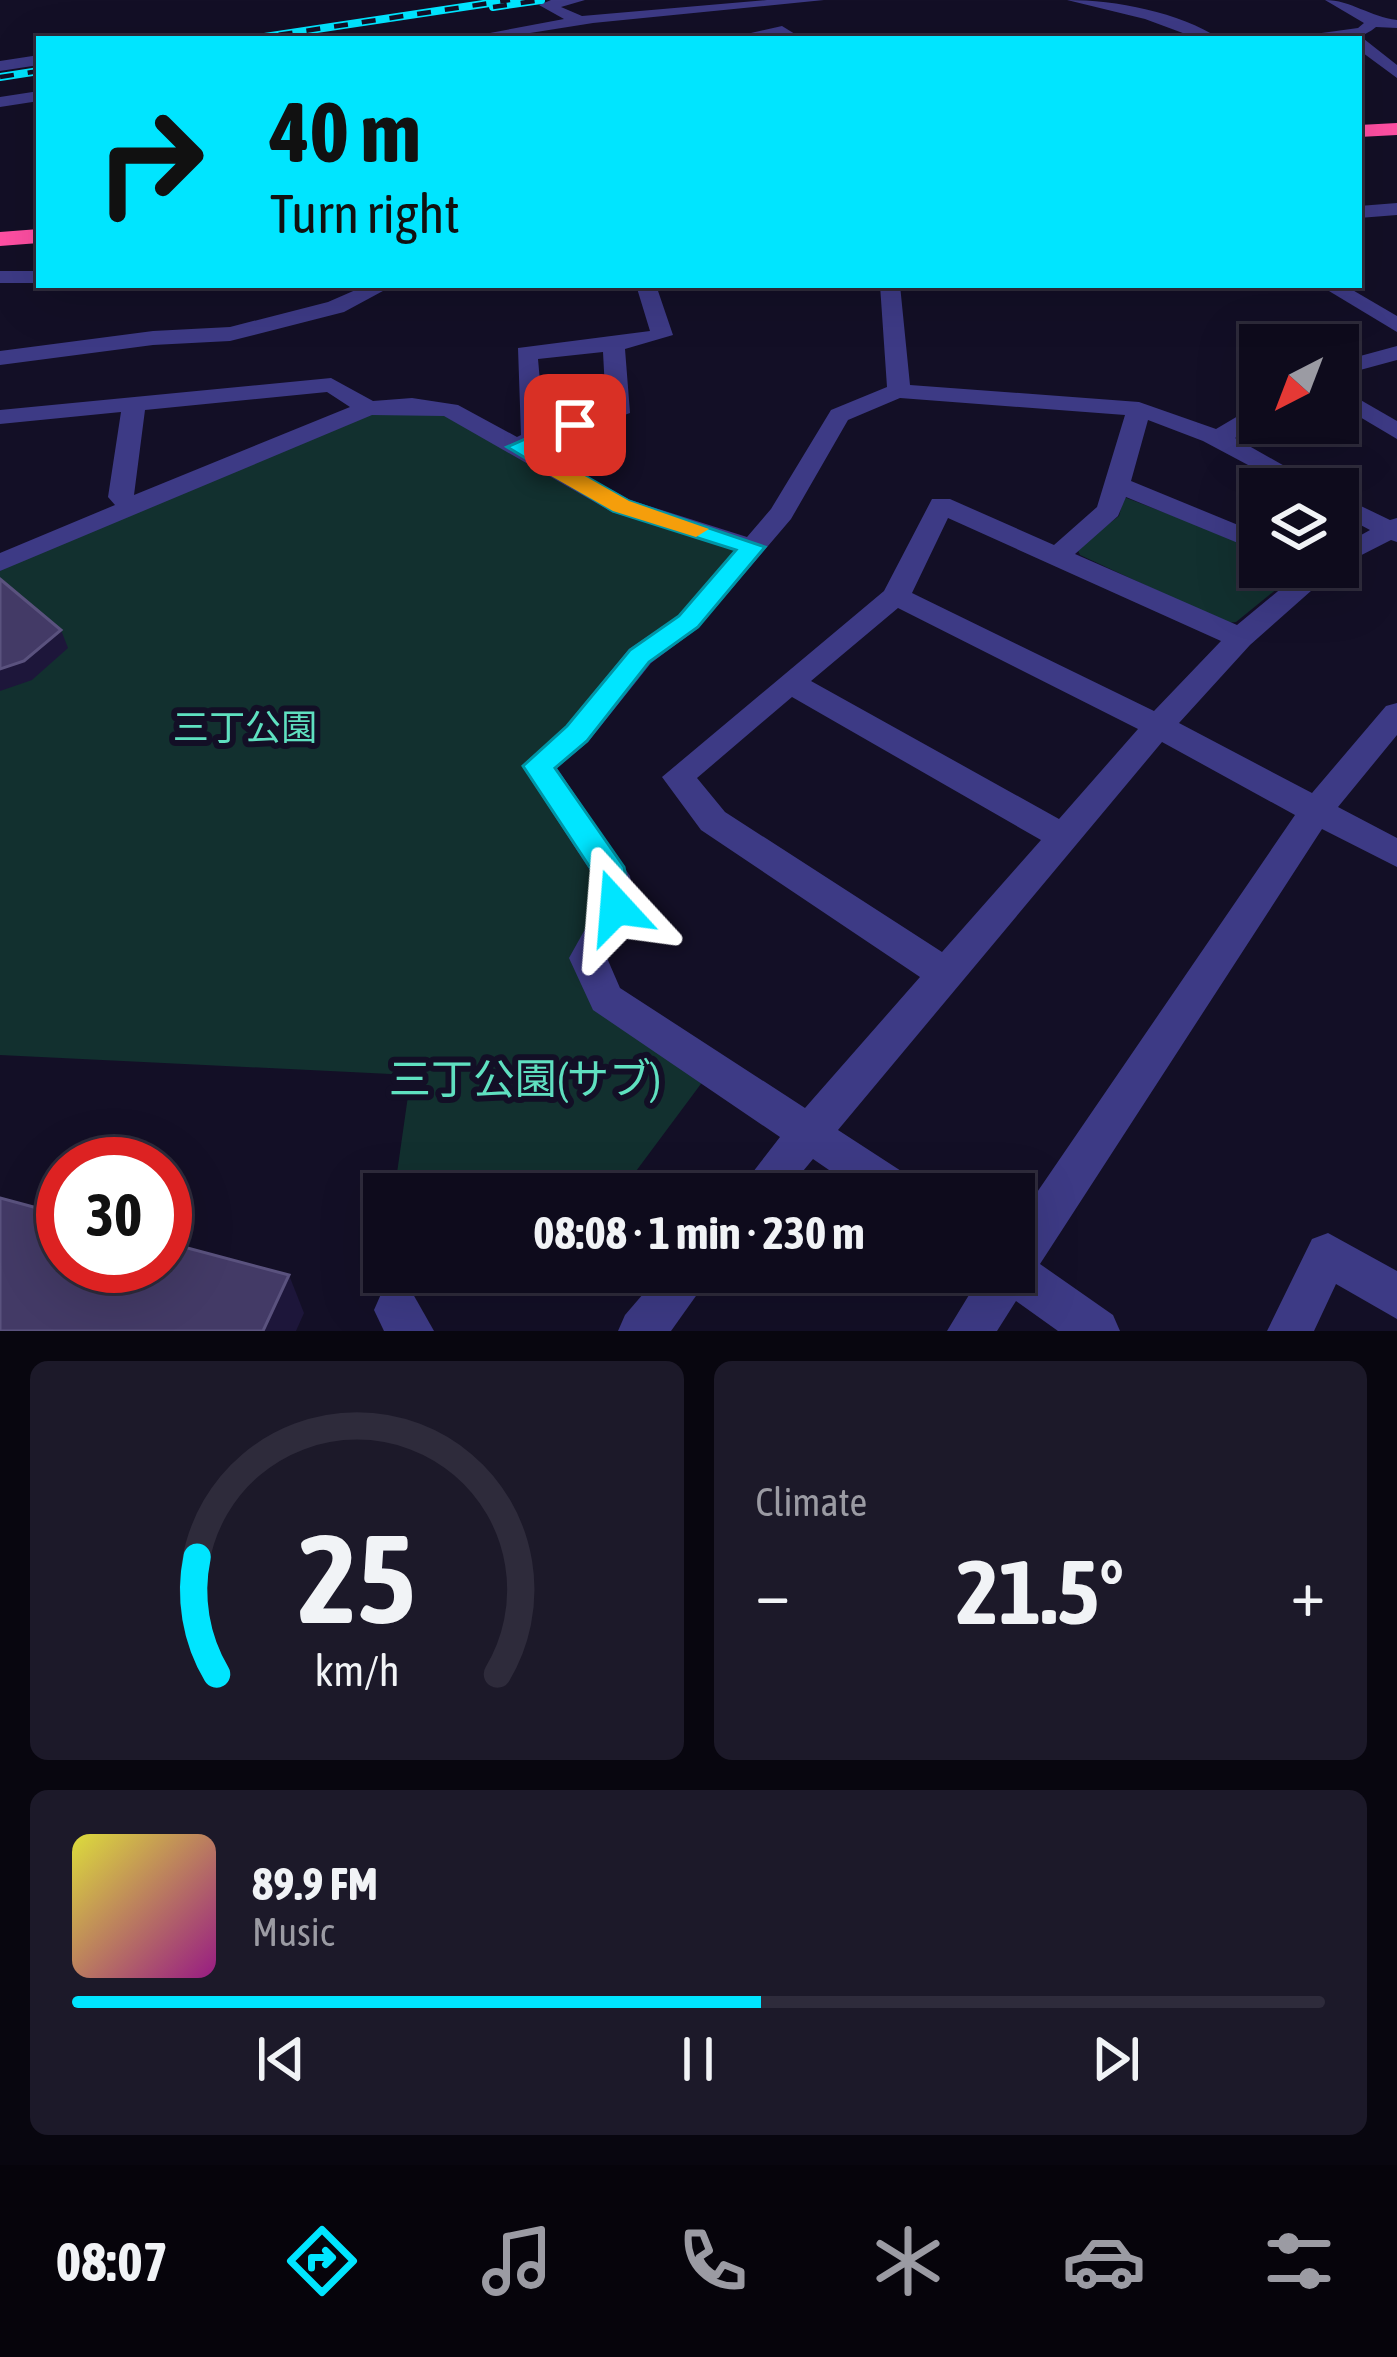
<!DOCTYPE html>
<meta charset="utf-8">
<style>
:root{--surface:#0e0b1c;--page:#1c1929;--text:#f1f3f6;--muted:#9b9ba3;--line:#2e2b3b;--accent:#00e5ff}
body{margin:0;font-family:"Asap Condensed","Noto Sans JP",sans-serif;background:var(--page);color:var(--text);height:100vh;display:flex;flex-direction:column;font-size:45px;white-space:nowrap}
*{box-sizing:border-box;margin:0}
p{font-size:39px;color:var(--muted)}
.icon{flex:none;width:66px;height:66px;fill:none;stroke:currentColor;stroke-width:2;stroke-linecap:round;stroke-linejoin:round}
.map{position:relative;height:1331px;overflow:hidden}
.details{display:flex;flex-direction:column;gap:30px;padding:30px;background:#08060f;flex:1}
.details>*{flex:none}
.guide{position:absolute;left:36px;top:36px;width:1326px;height:252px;border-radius:0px;box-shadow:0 12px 48px #0002,0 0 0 3px var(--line);background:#00e5ff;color:#111;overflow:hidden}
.needle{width:78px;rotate:222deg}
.tools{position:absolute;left:1239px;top:324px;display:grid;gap:24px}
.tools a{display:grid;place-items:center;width:120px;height:120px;border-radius:0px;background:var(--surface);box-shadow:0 12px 48px #0002,0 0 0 3px var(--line);font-size:60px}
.speed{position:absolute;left:36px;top:1137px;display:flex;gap:24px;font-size:60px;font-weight:700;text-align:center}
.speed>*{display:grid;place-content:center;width:156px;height:156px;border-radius:50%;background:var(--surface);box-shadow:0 12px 48px #0002,0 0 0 3px var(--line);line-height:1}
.speed .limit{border:18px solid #d22;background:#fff;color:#111}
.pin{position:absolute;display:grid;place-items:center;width:102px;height:102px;color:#fff;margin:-51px;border-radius:24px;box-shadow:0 6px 18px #0006}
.me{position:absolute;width:132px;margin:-66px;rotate:341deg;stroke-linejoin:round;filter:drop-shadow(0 0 9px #0008)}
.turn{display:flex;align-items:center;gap:42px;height:252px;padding:0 36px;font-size:54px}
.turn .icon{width:156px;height:156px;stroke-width:2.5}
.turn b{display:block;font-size:84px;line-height:102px}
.big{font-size:90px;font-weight:700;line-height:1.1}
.details .widget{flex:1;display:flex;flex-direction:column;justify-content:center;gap:18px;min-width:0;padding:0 42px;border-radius:18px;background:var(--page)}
.details .dial{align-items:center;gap:0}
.dial svg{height:312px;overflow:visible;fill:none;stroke:var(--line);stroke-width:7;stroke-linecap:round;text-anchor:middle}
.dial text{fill:var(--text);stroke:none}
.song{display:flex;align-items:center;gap:36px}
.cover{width:144px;height:144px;border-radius:18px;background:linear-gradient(135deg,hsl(60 70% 55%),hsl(310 70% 35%))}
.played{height:12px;border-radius:6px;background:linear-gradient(90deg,var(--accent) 55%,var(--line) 55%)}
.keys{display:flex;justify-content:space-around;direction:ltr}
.heat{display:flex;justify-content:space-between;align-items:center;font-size:66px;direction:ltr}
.details .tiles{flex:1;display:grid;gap:30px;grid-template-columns:1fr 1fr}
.widget:last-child{grid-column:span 2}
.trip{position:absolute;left:363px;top:1173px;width:672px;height:120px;border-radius:0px;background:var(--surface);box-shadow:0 12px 48px #0002,0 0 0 3px var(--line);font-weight:700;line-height:120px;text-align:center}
.tabs{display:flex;height:192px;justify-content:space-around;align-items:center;background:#06040b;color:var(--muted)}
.tabs .icon{width:84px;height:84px}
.tabs .current{color:var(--accent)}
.tabs b{font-size:54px;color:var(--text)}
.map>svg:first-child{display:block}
</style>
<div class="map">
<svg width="1397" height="1331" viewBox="0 0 1397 1331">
<rect width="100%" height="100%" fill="#130f26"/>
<!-- green -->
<g fill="#12302f">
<polygon points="368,408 450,410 621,506 752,547 539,766 612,876 588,958 606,999 712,1069 619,1194 394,1194 411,1075 0,1055 0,563"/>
<polygon points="1124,497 1260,549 1260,567 1299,571 1236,622 1227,623 1080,555 1077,548 1119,516"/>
</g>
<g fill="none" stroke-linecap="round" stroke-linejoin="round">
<!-- minor -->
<g fill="#3d3a85" fill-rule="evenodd">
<polygon points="551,0 585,0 561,7 582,16 767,0 824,0 593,23 493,39 458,39 564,19 539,5"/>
<path d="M 1067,0 C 1116,0 1179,12 1220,39 L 1199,39 L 1145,19 Z"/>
<path d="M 1325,0 C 1351,0 1370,17 1397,20 L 1397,28 L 1376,27 C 1354,47 1307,39 1278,39 L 1358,28 L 1364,23 Z"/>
<polygon points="782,26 803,39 738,36"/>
<polygon points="1354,39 1364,39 1397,65 1397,78 1359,50 1359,39"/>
<polygon points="39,55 39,65 0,71 0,61"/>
<polygon points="39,91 39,101 0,107 0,97"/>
<polygon points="1397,203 1397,215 1359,218 1359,206"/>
<rect x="0" y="271" width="39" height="12"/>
<polygon points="367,285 394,285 344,312 230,341 153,345 0,365 0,351 153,331 230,327 328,302"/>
<path d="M 636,285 L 656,285 L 673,335 L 625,349 L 630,413 L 535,447 L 630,500 L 747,537 L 771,509 L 831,410 L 887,387 L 880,285 L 900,285 L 910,385 L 1139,402 L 1216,429 L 1260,403 L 1260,421 L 1235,438 L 1325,489 L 1293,489 L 1203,441 L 1148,420 L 1131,481 L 1260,534 L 1260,552 L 1126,497 L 1118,516 L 1075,554 L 1237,625 L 1307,567 L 1338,567 L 1338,548 L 1370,530 L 1338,513 L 1338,495 L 1390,520 L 1397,518 L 1397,542 L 1391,540 L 1338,567 L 1250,645 L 1179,723 L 1312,793 L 1386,706 L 1397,703 L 1397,735 L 1338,807 L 1397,838 L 1397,867 L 1322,829 L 1040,1264 L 1113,1315 L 1120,1331 L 1058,1331 L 1016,1301 L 997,1331 L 947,1331 L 983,1272 L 1014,1272 L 1014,1226 L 1295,815 L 1162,742 L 838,1130 L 915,1180 L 921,1194 L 864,1194 L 813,1159 L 784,1194 L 736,1194 L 780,1137 L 593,1010 L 569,958 L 598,906 L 595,878 L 522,766 L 566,726 L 629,649 L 678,616 L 735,550 L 612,512 L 444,416 L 372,415 L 0,571 L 0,553 L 115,505 L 108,497 L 121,412 L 0,424 L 0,410 L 331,378 L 373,401 L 412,398 L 458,405 L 517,437 L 521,435 L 518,348 L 650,331 ZM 603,352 L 606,409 L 544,427 L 538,359 ZM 327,392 L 350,407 L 134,495 L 145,410 ZM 900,398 L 1125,415 L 1097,507 L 1054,545 L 950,499 L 932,499 L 884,591 L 662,777 L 701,830 L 920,977 L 805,1108 L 620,988 L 607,958 L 634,906 L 630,876 L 557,768 L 588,742 L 651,663 L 698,628 L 791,519 L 848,420 ZM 948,518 L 1221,641 L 1154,711 L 912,593 ZM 898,608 L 1138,729 L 1059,819 L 811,681 ZM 792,697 L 1041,840 L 942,952 L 725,812 L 697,778 Z"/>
<polygon points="1319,285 1344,285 1397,316 1397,332"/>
<polygon points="1397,346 1397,360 1338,376 1338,362"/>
<polygon points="1338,387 1397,421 1397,439 1338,404"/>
<polygon points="1328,1233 1397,1271 1397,1319 1336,1284 1314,1331 1267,1331 1312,1239"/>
<polygon points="662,1272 713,1272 671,1331 618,1331 625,1315"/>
<polygon points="397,1287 413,1294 434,1331 384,1331 374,1310 381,1294"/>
</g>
<!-- highway -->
<g fill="#ff4fa3" fill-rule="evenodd">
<polygon points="1397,123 1397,135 1359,137 1359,125"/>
<polygon points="39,229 39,243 0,246 0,232"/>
</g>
<!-- rail casing -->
<g stroke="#00e5ff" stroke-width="8">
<g id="rail">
<polyline points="493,7 541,0"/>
<polyline points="251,39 510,0"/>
<polyline points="0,77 39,71"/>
</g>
</g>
<!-- rail -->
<use href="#rail" stroke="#130f26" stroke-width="4.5" stroke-dasharray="14" stroke-linecap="butt"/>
</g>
<!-- shaded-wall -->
<g fill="#1d163a">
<polygon points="61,630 68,648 32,680 0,691 0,669"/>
<polygon points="289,1275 304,1313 296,1331 263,1331"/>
</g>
<!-- building -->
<g fill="#433a66" stroke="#5a527e" stroke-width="3">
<polygon points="0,579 61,630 24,661 0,669"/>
<polygon points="0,1198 63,1215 63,1266 165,1266 165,1242 289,1275 263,1331 0,1331"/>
</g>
<!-- route -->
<polygon fill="#00e5ff" stroke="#0095a6" stroke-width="3" points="568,420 586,425 536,448 629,501 765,547 698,627 649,662 587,741 555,768 624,867 632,907 616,919 604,916 597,878 523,766 567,726 630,650 679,616 736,550 613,511 507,447"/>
<!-- slow -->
<polygon fill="#f59e0b" points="544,462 560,462 629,501 709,529 696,537 613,511 544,472"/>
<g text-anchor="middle" stroke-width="12" stroke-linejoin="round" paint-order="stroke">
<!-- park labels -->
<g font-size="36" fill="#5fe0c0" stroke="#130f26">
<text x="245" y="740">三丁公園</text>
</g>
<!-- near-park labels -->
<g font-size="42" fill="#5fe0c0" stroke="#130f26">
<text x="525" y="1094">三丁公園(サブ)</text>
</g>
</g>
</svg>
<div class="tools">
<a><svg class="needle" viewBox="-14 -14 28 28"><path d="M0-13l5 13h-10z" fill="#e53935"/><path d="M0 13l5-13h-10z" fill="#9b9ba3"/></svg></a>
<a><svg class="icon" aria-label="layers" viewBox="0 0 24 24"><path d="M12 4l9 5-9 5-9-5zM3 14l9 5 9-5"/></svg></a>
</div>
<div class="speed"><div class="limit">30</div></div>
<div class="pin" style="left:575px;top:425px;background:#d93025"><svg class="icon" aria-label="arrive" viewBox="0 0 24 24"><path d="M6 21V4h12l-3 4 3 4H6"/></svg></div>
<svg class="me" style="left:616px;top:907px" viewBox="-20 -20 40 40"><path d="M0-17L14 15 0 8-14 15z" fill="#00e5ff" stroke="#fff" stroke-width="4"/></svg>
<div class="trip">08:08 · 1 min · 230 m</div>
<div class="guide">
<div class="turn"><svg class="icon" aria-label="right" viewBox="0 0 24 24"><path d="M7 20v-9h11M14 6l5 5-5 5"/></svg><div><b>40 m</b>Turn right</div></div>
</div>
</div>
<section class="details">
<div class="tiles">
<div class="widget dial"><svg viewBox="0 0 100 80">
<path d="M14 69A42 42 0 1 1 86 69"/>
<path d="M14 69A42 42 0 0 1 9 39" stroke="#00e5ff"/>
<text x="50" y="56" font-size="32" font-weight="700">25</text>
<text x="50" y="72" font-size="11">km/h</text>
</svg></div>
<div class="widget"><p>Climate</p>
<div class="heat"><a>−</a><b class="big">21.5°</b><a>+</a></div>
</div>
<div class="widget">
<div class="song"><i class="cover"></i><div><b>89.9 FM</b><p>Music</p></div></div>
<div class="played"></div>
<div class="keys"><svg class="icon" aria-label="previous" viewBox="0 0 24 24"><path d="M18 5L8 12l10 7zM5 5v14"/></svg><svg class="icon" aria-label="pause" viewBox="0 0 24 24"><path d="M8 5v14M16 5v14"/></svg><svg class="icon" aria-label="next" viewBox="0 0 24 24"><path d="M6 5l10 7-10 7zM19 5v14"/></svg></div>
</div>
</div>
</section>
<nav class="tabs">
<b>08:07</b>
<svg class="icon current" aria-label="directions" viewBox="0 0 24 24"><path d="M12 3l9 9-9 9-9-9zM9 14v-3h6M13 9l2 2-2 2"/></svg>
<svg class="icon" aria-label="music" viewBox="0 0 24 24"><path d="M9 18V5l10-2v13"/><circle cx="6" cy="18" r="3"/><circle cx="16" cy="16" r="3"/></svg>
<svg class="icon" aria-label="phone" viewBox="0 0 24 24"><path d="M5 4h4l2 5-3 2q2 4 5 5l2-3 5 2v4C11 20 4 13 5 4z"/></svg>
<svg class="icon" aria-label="climate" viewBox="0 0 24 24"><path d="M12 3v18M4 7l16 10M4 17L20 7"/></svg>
<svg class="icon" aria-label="car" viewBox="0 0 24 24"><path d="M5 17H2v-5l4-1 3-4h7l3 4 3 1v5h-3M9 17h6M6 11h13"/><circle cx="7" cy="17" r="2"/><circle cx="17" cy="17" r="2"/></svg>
<svg class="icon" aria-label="filters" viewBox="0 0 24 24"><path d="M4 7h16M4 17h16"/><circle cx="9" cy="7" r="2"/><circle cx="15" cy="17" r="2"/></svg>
</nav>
